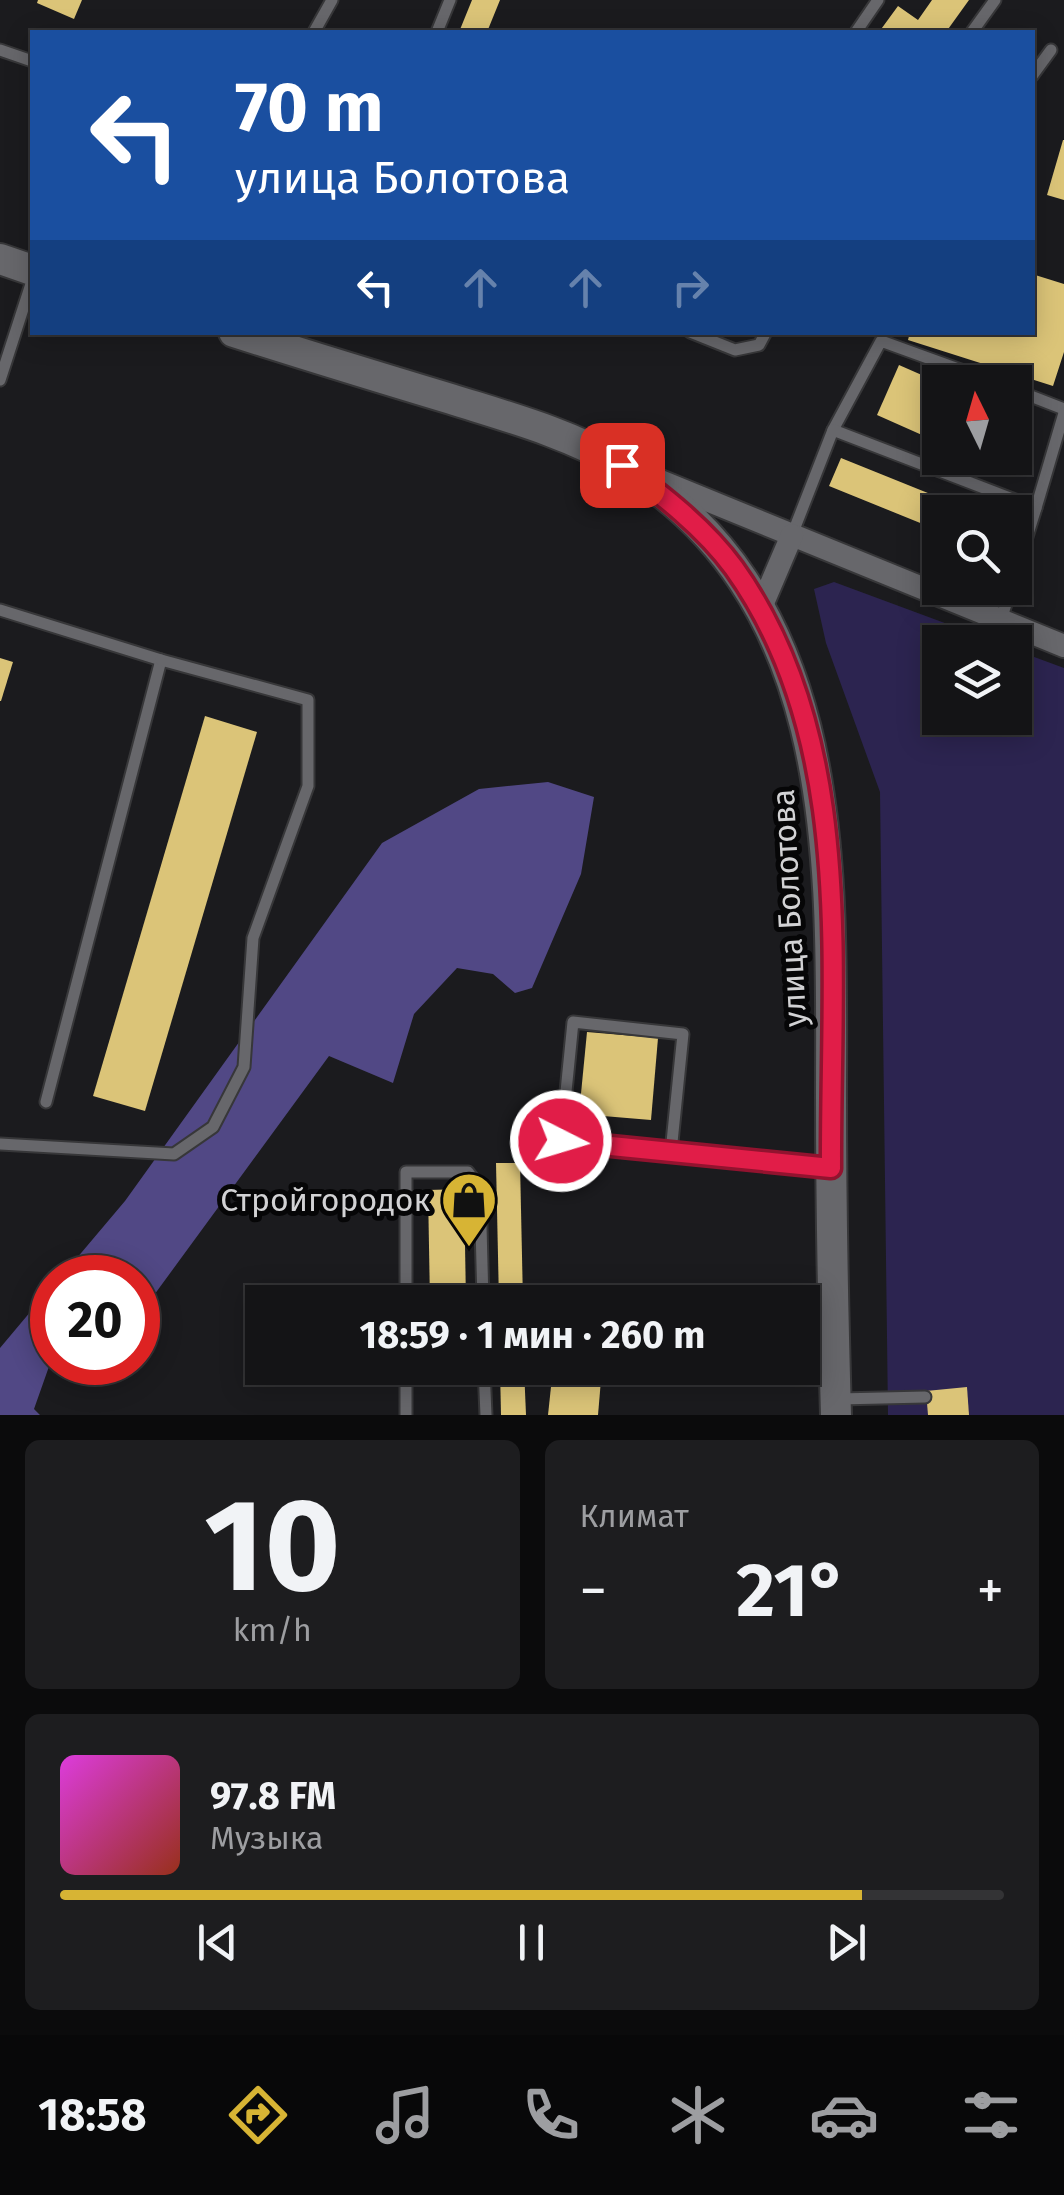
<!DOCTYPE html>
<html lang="ru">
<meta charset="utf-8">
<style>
:root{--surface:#141416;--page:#1d1d1f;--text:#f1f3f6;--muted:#9d9ea1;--line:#333335;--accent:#d7b434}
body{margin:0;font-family:"Fira Sans",sans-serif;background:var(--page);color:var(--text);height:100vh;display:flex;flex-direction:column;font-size:38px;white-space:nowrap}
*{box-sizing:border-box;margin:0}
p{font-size:32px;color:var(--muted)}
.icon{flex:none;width:55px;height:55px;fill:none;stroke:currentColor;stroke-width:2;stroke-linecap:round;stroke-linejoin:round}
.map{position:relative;height:1415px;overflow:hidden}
.sheet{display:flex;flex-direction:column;gap:25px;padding:25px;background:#0b0b0c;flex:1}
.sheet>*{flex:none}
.guide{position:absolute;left:30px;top:30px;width:1005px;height:305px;border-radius:0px;box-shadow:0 5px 25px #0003,0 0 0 2px var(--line);background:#1a4fa0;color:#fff;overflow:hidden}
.needle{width:65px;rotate:355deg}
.fabs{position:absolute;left:922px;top:365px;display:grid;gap:20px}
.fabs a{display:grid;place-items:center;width:110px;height:110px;border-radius:0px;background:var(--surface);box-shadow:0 5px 25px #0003,0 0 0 2px var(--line);font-size:50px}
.speed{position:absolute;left:30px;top:1255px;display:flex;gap:20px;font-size:50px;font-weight:700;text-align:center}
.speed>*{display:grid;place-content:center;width:130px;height:130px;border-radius:50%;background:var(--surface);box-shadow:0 5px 25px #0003,0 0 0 2px var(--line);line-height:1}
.speed .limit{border:15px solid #d22;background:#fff;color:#111}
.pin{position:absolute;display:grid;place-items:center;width:85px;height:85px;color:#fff;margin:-42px;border-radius:20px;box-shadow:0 5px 15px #0006}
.me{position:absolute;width:110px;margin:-55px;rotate:95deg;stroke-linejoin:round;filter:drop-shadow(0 0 8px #0008)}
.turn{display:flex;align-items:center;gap:35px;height:210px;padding:0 40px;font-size:45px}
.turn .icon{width:130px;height:130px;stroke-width:2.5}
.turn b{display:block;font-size:70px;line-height:85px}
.lanes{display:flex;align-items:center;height:95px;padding:0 40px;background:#0003;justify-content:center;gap:50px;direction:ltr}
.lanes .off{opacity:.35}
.big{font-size:75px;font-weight:700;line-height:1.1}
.sheet .card{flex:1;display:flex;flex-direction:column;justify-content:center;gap:15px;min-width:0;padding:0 35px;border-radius:15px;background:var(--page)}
.sheet .dial{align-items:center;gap:0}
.dial b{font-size:130px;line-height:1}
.song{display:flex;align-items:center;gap:30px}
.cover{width:120px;height:120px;border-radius:15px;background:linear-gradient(135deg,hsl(300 70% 55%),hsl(10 70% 35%))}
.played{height:10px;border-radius:5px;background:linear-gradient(90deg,var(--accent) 85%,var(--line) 85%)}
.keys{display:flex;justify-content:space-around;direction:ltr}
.heat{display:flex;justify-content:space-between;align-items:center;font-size:55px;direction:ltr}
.sheet .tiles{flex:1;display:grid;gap:25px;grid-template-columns:1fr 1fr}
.card:last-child{grid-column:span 2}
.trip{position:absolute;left:245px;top:1285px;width:575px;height:100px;border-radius:0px;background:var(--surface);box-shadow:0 5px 25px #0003,0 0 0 2px var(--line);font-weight:700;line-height:100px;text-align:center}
.tabs{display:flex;height:160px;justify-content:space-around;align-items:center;background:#080809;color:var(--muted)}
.tabs .icon{width:70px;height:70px}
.tabs .on{color:var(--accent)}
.tabs b{font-size:45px;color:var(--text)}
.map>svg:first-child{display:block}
</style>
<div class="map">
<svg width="1064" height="1415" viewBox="0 0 1064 1415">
<rect width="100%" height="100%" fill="#1b1b1e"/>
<!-- green -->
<polygon fill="#2c2450" points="834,582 996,642 940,642 940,718 1015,718 1015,650 1064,668 1064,1415 888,1415 880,792 826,643 814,589"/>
<!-- forest -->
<g fill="#514885">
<polygon points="548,782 594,797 581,874 532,988 515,993 493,974 457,968 414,1014 393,1083 329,1056 138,1317 138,1278 60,1278 125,1201 382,843 479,789"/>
<polygon points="52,1286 52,1358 34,1409 40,1415 0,1415 0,1348"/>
</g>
<!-- building -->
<g fill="#dbc478">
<polygon points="38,0 82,0 74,19 37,3"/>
<polygon points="472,0 500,0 487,32 459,32"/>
<polygon points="932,0 969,0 946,32 879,32 898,6 918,20"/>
<polygon points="1063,140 1064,140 1064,200 1047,195"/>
<polygon points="1032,274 1064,284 1064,352 1053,386 908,340 910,332 1032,332"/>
<polygon points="899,365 940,383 940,443 877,415"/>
<polygon points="841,458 975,512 940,512 940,531 829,486"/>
<polygon points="0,658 13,662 1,701 0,701"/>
<polygon points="205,716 257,732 145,1111 93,1096"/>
<polygon points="587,1032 658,1038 651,1120 579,1114"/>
<polygon points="496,1163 520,1163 523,1302 499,1302"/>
<polygon points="464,1189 466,1302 430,1302 428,1190"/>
<polygon points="500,1368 524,1368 526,1415 501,1415"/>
<polygon points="553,1368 602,1368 598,1415 548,1415"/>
<polygon points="967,1387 969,1415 928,1415 926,1391"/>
</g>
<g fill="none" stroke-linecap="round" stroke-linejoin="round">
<!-- lane casing -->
<g stroke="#373739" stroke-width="15">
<g id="lane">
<polyline points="314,32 332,0"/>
<polyline points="437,32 450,0"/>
<polyline points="856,32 878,0"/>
<polyline points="972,32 995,0"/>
<polyline points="0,50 32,61"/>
<polyline points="1032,76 1051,50"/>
<polyline points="690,332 735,350 759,345 766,332"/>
<polyline points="0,380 32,281"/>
<polyline points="1015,390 1064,409"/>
<polyline points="833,430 881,341 994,382"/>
<polyline points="1036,508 1064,413"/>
<polyline points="792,535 833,430 1036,508 1015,575"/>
<polyline points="0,610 161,660 46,1102"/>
<polyline points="1001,620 1011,588"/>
<polyline points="0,1144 174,1154 213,1127 244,1067 253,938 308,786 308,700 161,660"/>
<polyline points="671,1152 683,1034 573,1022 561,1141 831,1168"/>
<polyline points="406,1302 406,1172 468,1172 480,1188 483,1302"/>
<polyline points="406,1368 406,1415"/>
<polyline points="484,1368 486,1415"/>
<polyline points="839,1399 925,1397"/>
</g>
</g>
<!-- street casing -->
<g stroke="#373739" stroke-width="26">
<g id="street">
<polyline points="648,476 1064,646"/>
<polyline points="760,610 792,535"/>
</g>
</g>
<!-- secondary casing -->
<g stroke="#373739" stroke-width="34">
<g id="secondary">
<polyline points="0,259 32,270"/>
<path d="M 234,332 C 306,355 378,377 451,399 C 508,417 568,433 620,464 C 845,598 831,871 831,1097 C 831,1203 833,1309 836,1415"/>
</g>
</g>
<!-- lane -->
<use href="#lane" stroke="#67676b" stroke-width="11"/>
<!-- street -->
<use href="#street" stroke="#67676b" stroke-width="22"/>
<!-- secondary -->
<use href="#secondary" stroke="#67676b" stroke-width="30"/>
</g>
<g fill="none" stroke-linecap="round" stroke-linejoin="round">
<!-- route casing -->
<g stroke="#92132f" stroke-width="25">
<path id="route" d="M 561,1141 L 831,1168 C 830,968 857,740 734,568 C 704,527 662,495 622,465"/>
</g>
<!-- route -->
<use href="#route" stroke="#e11d48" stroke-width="18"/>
</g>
<!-- icons -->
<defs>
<g id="shop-pin" transform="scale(2.875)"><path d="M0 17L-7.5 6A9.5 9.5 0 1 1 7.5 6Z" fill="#d7b434" stroke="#060607"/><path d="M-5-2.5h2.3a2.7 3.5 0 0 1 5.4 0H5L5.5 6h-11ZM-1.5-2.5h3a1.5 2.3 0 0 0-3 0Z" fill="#111"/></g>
</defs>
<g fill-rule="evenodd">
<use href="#shop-pin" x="469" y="1200"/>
</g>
<g text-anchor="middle" stroke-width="10" stroke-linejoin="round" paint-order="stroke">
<!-- street labels -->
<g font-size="32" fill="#d2d2d4" stroke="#060607">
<text transform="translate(789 908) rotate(-93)" y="11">улица Болотова</text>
</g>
<!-- poi labels -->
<g font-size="32" fill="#d2d2d4" stroke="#060607" text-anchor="end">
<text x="430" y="1211">Стройгородок</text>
</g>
</g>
</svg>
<div class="fabs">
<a><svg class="needle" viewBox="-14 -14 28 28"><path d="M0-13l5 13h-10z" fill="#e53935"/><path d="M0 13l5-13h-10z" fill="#9d9ea1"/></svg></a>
<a><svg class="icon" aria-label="search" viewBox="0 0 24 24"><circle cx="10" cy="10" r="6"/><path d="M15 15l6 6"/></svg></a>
<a><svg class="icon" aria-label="layers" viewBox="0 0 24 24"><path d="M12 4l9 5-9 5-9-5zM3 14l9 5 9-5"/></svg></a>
</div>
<div class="speed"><div class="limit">20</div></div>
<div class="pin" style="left:622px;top:465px;background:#d93025"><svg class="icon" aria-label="arrive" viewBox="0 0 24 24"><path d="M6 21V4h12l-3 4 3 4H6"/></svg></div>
<svg class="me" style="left:561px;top:1141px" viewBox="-20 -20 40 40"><circle r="17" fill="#e11d48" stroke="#fff" stroke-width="3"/><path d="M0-11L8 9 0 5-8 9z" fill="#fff"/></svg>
<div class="trip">18:59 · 1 мин · 260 m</div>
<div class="guide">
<div class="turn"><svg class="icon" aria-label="left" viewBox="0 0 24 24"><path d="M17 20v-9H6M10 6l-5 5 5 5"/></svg><div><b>70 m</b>улица Болотова</div></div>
<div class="lanes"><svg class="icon" aria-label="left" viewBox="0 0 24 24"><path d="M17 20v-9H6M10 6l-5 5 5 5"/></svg><svg class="icon off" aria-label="ahead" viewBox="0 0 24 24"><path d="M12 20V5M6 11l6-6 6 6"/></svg><svg class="icon off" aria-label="ahead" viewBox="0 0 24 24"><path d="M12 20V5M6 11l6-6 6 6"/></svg><svg class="icon off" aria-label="right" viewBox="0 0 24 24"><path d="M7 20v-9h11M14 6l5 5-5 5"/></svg></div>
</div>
</div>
<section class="sheet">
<div class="tiles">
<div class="card dial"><b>10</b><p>km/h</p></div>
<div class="card"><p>Климат</p>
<div class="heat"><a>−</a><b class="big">21°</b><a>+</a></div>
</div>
<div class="card">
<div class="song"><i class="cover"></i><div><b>97.8 FM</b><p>Музыка</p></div></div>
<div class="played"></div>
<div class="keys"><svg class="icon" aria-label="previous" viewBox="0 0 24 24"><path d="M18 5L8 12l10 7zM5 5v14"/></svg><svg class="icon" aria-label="pause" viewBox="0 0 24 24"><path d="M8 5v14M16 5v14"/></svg><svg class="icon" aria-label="next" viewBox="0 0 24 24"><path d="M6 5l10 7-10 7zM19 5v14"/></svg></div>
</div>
</div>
</section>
<nav class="tabs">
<b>18:58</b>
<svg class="icon on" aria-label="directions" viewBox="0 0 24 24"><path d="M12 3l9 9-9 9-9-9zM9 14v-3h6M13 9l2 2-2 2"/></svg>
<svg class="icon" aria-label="music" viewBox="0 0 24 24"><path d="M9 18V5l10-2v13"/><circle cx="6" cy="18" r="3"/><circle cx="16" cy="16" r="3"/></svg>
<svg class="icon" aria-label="phone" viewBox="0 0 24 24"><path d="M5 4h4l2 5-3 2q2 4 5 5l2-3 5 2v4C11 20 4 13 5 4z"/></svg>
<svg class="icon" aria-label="climate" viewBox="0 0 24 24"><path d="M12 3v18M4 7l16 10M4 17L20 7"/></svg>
<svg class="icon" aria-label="car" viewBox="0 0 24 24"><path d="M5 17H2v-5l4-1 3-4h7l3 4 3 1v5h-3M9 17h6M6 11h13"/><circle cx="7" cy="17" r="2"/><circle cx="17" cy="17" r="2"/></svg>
<svg class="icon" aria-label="filters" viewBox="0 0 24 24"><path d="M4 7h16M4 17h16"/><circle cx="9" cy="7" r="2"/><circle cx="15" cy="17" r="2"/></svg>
</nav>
